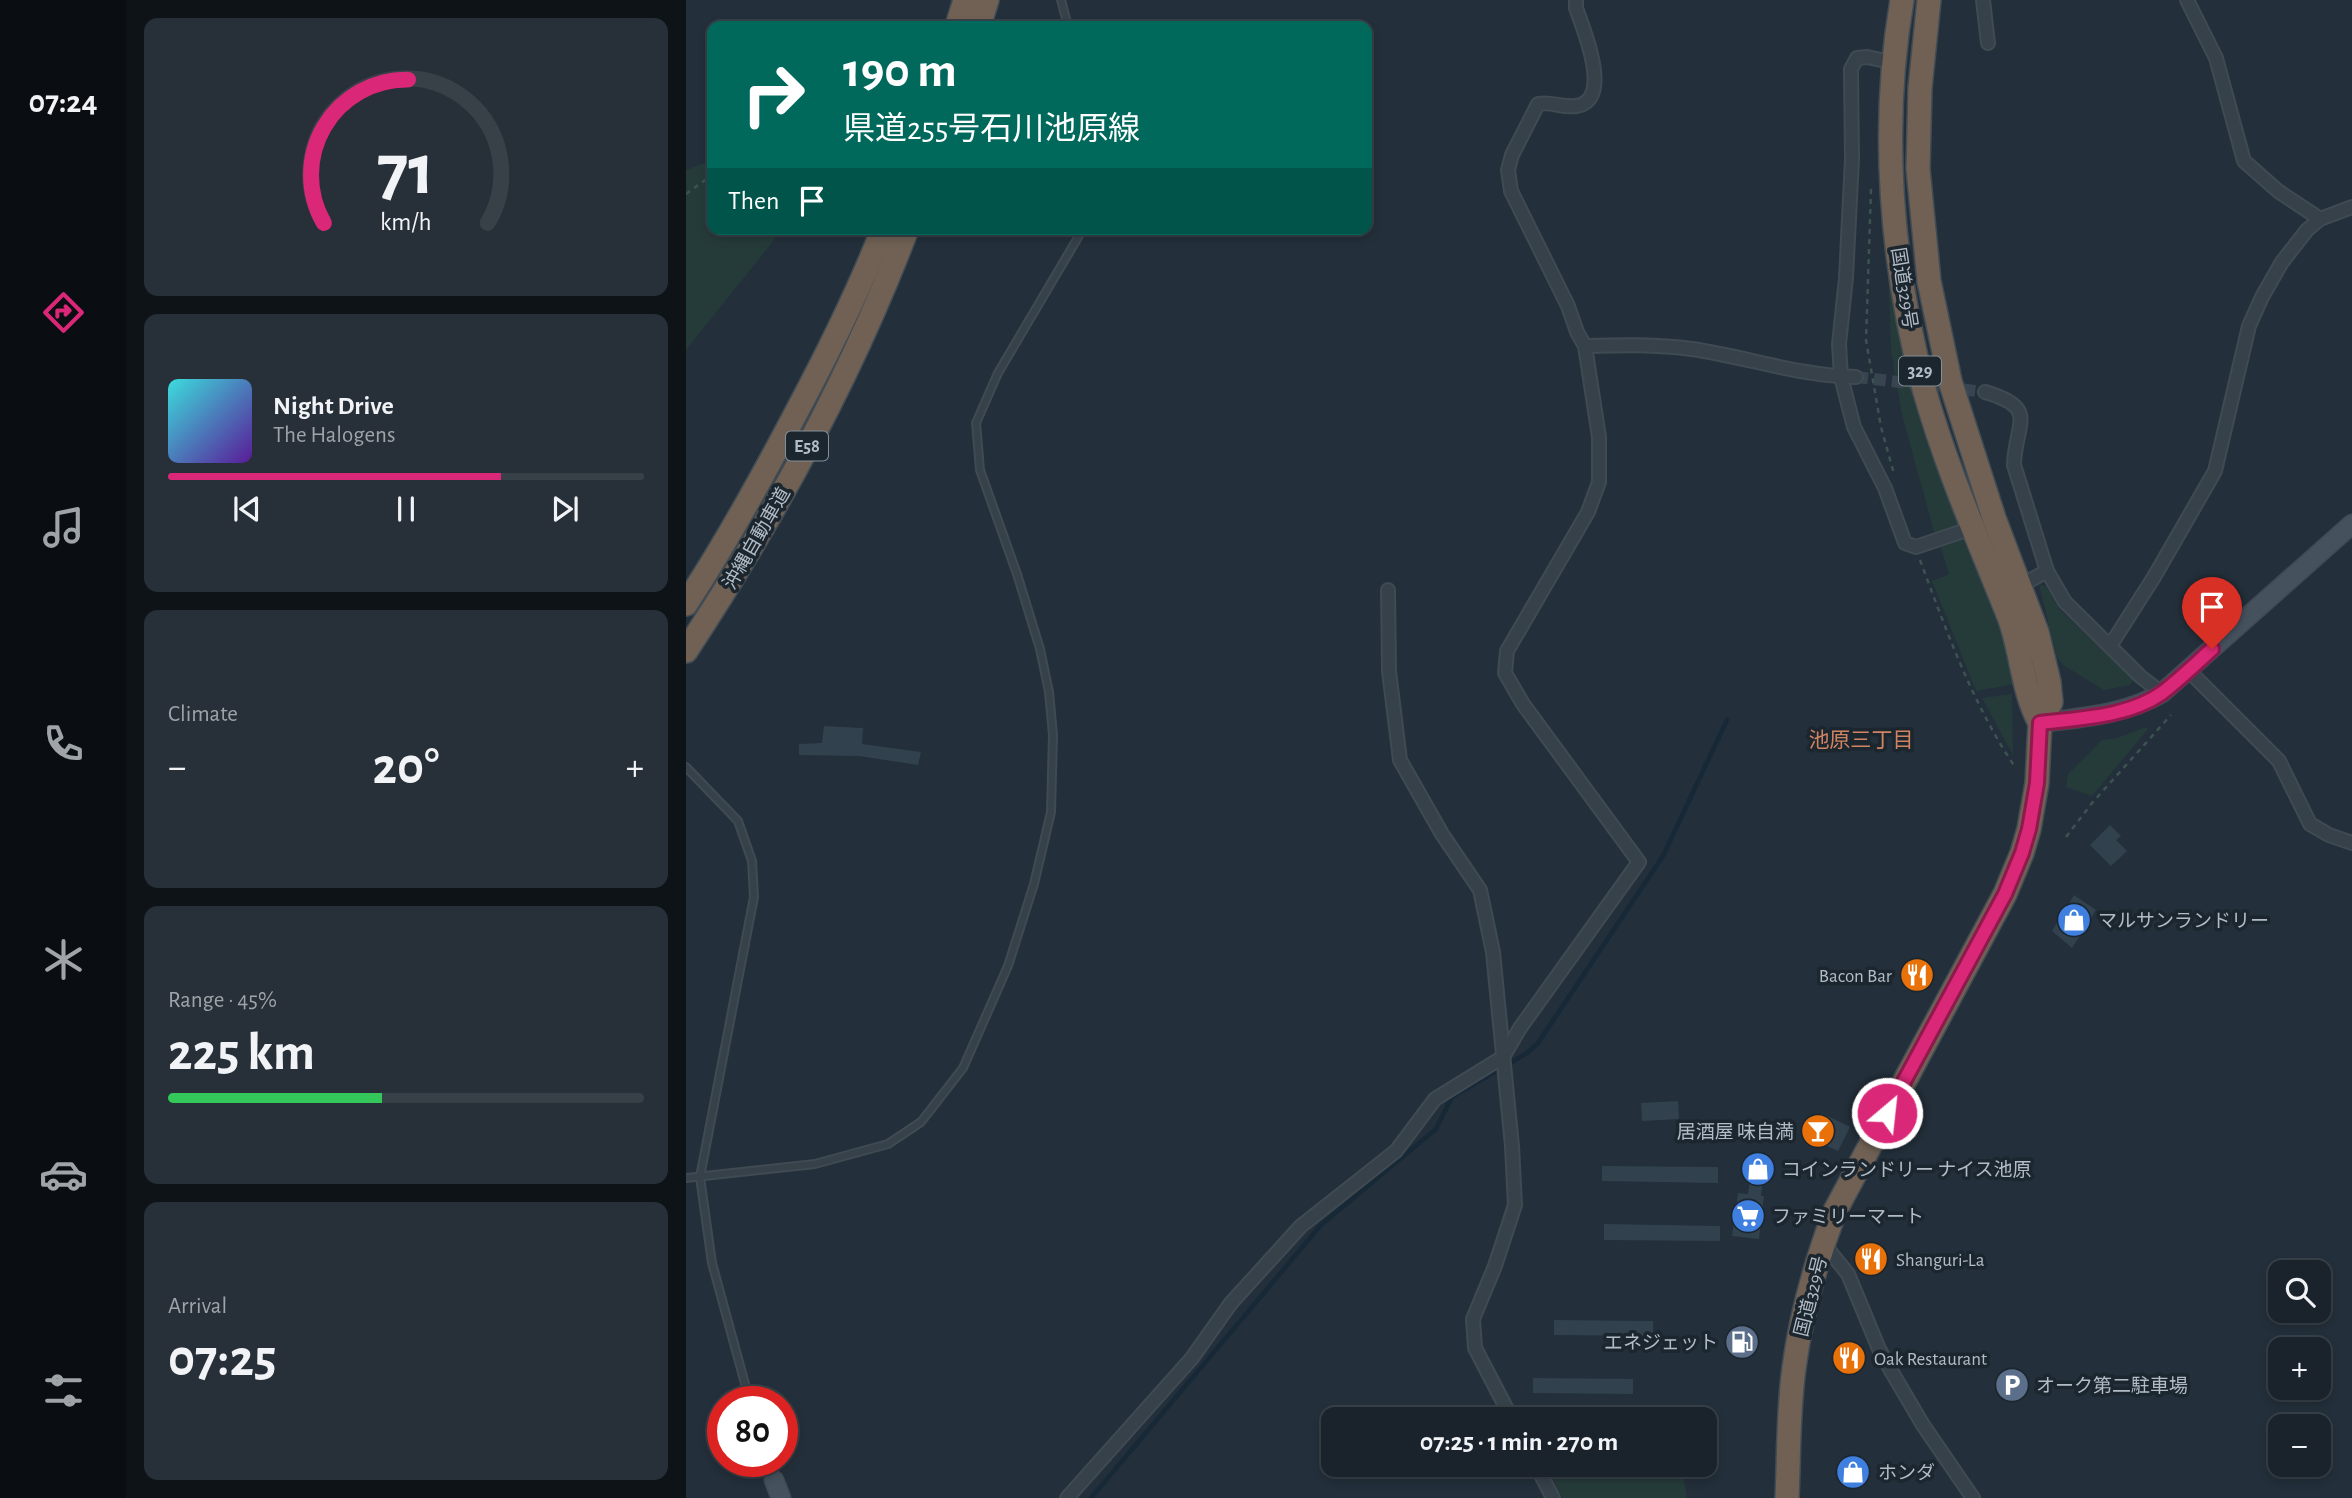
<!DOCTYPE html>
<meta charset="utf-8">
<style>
:root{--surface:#1a232c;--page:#272f38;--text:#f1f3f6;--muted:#9fa4a9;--line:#384048;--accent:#db2777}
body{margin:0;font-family:"Alegreya Sans","Noto Sans JP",sans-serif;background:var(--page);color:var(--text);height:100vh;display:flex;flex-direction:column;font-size:26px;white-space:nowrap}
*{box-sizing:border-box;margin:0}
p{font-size:23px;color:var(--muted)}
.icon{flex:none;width:38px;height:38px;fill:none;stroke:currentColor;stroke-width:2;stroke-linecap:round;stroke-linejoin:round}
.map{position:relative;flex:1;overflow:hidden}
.drawer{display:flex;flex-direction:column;gap:18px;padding:18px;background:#0e1318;width:560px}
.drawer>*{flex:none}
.hud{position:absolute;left:21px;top:21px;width:665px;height:214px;border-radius:14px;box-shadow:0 4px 10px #0003,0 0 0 2px var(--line);background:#00695c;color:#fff;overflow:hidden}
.fabs{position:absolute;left:1582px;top:1260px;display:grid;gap:14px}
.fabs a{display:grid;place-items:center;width:63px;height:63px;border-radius:14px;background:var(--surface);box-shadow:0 4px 10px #0003,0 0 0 2px var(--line);font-size:35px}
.speed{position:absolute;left:21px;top:1386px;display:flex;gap:14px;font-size:35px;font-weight:700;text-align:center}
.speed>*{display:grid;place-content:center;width:91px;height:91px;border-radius:50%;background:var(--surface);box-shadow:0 4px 10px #0003,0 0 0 2px var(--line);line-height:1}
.speed .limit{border:10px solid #d22;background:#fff;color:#111}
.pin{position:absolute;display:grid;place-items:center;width:60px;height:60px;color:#fff;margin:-72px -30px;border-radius:50% 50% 50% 0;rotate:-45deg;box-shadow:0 0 7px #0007}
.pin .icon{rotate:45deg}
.me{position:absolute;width:77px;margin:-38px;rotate:28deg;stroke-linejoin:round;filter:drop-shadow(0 0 5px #0008)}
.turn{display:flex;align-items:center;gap:24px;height:147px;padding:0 21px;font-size:32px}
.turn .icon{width:91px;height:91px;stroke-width:2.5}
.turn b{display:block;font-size:49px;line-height:60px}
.then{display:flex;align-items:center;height:66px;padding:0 21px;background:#0003;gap:14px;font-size:26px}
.big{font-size:52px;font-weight:700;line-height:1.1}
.drawer .widget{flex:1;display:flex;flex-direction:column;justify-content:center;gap:10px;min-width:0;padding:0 24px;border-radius:14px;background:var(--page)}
.drawer .dial{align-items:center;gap:0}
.dial svg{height:182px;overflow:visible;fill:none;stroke:var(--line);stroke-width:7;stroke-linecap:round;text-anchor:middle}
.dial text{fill:var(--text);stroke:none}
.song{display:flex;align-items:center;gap:21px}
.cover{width:84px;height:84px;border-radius:10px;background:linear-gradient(135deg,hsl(180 70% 55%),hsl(270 70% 35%))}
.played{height:7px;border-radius:4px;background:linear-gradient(90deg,var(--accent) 70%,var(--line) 70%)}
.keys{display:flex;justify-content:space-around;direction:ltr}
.heat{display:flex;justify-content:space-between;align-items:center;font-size:38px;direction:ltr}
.charge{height:10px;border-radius:5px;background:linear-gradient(90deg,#34c759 45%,var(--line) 0)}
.trip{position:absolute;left:635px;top:1407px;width:396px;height:70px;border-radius:14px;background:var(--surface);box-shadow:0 4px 10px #0003,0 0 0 2px var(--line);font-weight:700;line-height:70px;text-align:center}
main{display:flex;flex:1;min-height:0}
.menu{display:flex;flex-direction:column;width:126px;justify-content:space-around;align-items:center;background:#0a0e12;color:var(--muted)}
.menu .icon{width:49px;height:49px}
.menu .selected{color:var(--accent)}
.menu b{font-size:32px;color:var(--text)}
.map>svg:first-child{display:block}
</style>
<main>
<nav class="menu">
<b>07:24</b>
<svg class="icon selected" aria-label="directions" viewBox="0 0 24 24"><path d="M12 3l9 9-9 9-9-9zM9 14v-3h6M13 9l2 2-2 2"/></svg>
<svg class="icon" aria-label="music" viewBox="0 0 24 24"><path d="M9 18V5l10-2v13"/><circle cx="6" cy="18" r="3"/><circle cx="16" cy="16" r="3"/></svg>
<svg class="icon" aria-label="phone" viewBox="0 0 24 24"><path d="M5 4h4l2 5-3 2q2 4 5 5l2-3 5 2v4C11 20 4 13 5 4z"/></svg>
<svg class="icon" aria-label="climate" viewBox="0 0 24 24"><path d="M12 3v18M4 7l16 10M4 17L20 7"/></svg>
<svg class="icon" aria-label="car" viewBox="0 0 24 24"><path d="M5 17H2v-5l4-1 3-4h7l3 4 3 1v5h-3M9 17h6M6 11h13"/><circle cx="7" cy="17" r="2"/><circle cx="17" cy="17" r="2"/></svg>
<svg class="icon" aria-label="filters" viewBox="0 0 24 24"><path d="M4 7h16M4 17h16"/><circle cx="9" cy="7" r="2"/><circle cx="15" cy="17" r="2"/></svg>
</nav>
<section class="drawer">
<div class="widget dial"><svg viewBox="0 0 100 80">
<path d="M14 69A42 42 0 1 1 86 69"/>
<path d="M14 69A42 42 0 0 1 51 6" stroke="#db2777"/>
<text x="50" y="56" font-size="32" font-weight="700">71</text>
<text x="50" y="72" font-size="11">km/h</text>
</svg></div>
<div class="widget">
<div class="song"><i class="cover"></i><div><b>Night Drive</b><p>The Halogens</p></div></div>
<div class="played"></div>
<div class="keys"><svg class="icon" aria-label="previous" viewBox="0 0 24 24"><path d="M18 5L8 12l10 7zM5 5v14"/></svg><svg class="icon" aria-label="pause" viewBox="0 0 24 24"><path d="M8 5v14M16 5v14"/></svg><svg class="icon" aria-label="next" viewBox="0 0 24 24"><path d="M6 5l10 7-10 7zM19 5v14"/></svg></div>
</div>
<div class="widget"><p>Climate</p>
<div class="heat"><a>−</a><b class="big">20°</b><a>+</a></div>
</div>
<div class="widget"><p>Range · 45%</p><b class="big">225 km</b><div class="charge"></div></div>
<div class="widget"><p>Arrival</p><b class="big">07:25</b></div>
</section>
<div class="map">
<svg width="1666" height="1498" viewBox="0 0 1666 1498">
<rect width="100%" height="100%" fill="#232f3a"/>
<!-- green -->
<g fill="#253b3a">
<polygon points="26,160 26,229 97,229 0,350 0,170"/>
<path d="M 1202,261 C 1209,309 1216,358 1229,405 C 1241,447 1259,487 1274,527 L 1249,535 L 1216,415 L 1205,351 Z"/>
<polygon points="1276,537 1310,618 1330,684 1290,691 1246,581 1263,574 1254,545"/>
<polygon points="1353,585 1360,586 1374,610 1448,680 1444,685 1418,690 1377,665 1371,657"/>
<polygon points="1326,694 1327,755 1296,698"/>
<polygon points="1460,727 1462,729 1406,796 1380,787 1382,774 1416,740 1431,738"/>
<polygon points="862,1466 996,1468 1001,1498 876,1498"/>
</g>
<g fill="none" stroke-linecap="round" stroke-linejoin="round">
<!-- stream -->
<polyline stroke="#172837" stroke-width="4.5" points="405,1498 635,1225 750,1129 766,1097 841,1053 852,1043 977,856 1041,720"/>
</g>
<!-- building -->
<g fill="#32414e">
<polygon points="138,726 177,728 176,744 235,752 232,765 173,756 113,755 113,744 136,743"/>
<polygon points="1424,825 1435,836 1430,840 1441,851 1425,866 1404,845"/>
<polygon points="1388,895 1410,910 1386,948 1366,931"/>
<polygon points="992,1101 993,1119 956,1121 955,1103"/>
<polygon points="1136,1113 1164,1127 1152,1151 1124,1138"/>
<polygon points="1067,1159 1080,1160 1075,1196 1078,1196 1073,1239 1046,1236 1052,1193 1062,1194"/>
<polygon points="916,1166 1032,1167 1032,1183 916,1181"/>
<polygon points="918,1224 1034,1226 1034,1241 918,1240"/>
<polygon points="868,1320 967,1321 967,1336 868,1335"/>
<polygon points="847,1378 947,1379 947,1394 847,1393"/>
</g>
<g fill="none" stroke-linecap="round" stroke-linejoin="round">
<!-- street-tunnel -->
<polyline stroke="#38444f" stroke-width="12" stroke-dasharray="12 6" stroke-linecap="butt" points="1170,377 1299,392"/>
<!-- lane casing -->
<g stroke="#404a53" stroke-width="10">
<g id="lane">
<polyline points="375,0 382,26"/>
<polyline points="0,767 52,821 66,861 68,897 14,1177 26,1263 64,1402"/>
<polyline points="0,1178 129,1164 202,1144 235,1122 277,1068 322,966 348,884 365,812 367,735 363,692 354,649 331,574 294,470 290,423 312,373 397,229"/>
<polyline points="82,1461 88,1478"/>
</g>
</g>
<!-- street casing -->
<g stroke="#404a53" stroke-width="16">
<g id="street">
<polyline points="1297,0 1302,43"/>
<polyline points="1501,0 1530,58 1558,161 1592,191 1634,219"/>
<polyline points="1209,63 1181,57 1171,58 1165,69 1166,159 1160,278 1153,344 1155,377 1168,427 1199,488 1219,543 1230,547 1286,528"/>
<path d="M 899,346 C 935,345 970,344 1006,349 C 1061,357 1113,376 1170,377"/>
<path d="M 1299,392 C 1354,408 1329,423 1328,465 L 1361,571 L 1379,602 L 1455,677 L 1476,693"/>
<polyline points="1334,586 1361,571"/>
<polyline points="702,590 703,671 714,760 756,834 794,890 807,952 826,1146 829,1205 809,1266 787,1319 789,1348 826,1419"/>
<polyline points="1424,646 1468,577 1529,471 1563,326 1576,297 1596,262 1621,230 1634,219 1666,207"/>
<polyline points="1502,670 1593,761 1624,824 1643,835 1666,843"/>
<polyline points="1137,1243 1162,1274 1193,1349 1204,1369 1237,1425 1287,1498"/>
<polyline points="850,1465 867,1498"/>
<path d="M 381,1498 L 506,1358 L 545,1303 L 615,1226 L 710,1151 L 749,1099 L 817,1057 L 834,1028 L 953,862 L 837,704 L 819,673 L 821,651 L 902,512 L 913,482 L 913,437 L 899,346 L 891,332 L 882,306 L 825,191 L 822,170 L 826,155 L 852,104 C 865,101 876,108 890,106 C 928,101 897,28 890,8 L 890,0"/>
</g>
</g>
<!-- secondary casing -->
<g stroke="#404a53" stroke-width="21">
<g id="secondary">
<path d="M 1354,723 C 1397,717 1438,715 1476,693 L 1666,524"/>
<polyline points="88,1480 95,1498"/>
</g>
</g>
<!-- highway casing -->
<g stroke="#414c55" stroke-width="26">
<g id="highway">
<path d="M 1216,0 C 1194,128 1205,264 1238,389 C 1260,467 1293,542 1323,617 C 1336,652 1336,691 1354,723"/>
<polyline points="271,26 279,0"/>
<polyline points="293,26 301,0"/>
<path d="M 0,604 C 40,543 76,478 110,413 C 142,353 172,293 197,229"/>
<path d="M 0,651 C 87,519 165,377 221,229"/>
<path d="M 1101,1498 C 1103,1455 1102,1411 1108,1368 C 1115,1314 1130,1262 1149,1211 L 1319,894 L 1336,853 L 1343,829 L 1351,783 L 1354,723 L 1365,702 L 1363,682 L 1351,632 L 1308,518 L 1264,381 L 1243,281 L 1232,169 L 1234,88 L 1243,0"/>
</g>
</g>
<!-- path -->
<g stroke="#3d5352" stroke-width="2.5" stroke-dasharray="5 5" stroke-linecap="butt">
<polyline points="1185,189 1180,340 1195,427 1208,474"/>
<polyline points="0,194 26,175"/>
<path d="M 1234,560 C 1260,630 1287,705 1329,767"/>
<polyline points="1380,837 1406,803 1485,715"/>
</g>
<!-- lane -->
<use href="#lane" stroke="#36414a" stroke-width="6"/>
<!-- street -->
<use href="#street" stroke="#36414a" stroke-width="12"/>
<!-- secondary -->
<use href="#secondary" stroke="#45515d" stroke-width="18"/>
<!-- highway -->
<use href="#highway" stroke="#706154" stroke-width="23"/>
</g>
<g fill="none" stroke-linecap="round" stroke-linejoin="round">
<!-- route casing -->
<g stroke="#8e194d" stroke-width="18">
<path id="route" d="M 1201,1113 L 1319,894 L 1336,853 L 1343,829 L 1351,783 L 1354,723 C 1394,718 1442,717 1476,693 C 1493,680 1510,664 1526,649"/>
</g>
<!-- route -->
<use href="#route" stroke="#db2777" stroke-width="12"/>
</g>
<!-- icons -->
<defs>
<g id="shop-disc" transform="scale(1.75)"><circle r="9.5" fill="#3f7fe0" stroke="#1c262f"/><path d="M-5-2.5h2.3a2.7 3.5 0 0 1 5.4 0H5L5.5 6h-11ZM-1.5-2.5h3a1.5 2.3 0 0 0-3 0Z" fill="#fff"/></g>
<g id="restaurant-disc" transform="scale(1.75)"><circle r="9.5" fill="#e8710a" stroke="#1c262f"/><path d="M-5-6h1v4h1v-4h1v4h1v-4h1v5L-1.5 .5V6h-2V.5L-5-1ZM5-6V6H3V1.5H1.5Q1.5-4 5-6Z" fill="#fff"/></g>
<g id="bar-disc" transform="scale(1.75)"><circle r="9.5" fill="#e8710a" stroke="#1c262f"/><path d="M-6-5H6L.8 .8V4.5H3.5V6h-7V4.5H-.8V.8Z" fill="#fff"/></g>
<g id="supermarket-disc" transform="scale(1.75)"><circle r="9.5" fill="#3f7fe0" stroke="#1c262f"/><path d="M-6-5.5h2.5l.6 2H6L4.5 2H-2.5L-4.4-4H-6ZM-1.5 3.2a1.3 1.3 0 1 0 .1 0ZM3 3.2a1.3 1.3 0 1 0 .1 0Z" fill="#fff"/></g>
<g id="fuel-disc" transform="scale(1.75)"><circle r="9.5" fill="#5c6f8a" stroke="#1c262f"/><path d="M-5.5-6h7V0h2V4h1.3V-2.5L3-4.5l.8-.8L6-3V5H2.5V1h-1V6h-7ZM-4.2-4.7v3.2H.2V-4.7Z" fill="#fff"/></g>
<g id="parking-disc" transform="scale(1.75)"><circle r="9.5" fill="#5c6f8a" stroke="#1c262f"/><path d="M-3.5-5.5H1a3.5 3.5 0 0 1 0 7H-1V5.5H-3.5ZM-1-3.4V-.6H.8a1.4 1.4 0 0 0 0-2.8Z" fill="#fff"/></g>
</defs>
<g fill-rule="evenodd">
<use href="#shop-disc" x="1388" y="920"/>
<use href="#restaurant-disc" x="1231" y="975"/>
<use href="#bar-disc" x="1132" y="1131"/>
<use href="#shop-disc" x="1072" y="1169"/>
<use href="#supermarket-disc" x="1062" y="1216"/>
<use href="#restaurant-disc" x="1185" y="1259"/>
<use href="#fuel-disc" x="1056" y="1342"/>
<use href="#restaurant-disc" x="1163" y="1358"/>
<use href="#parking-disc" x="1326" y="1385"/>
<use href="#shop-disc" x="1167" y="1472"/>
</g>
<g text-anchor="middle" stroke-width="7" stroke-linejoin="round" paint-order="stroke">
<!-- shield labels -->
<g fill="#1c262f" stroke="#848f99" stroke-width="2">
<rect x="1213" y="356.5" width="42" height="29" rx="5"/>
<rect x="100" y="431.5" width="42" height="29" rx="5"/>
</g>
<g font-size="18" font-weight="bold" fill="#b1bcc6">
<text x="1234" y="377">329</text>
<text x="121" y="452">E58</text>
</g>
<!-- street labels -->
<g font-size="19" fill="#b1bcc6" stroke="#1c262f">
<text transform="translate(1219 288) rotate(81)" y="7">国道329号</text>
<text transform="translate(70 538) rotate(-60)" y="7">沖縄自動車道</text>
<text transform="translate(1124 1296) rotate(-76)" y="7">国道329号</text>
</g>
<!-- poi labels -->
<g font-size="19" fill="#b1bcc6" stroke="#1c262f" text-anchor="start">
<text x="1412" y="927">マルサンランドリー</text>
<text x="1206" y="982" text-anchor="end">Bacon Bar</text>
<text x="1108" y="1138" text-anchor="end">居酒屋 味自満</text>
<text x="1096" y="1176">コインランドリー ナイス池原</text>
<text x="1086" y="1223">ファミリーマート</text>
<text x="1210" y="1266">Shanguri-La</text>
<text x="1032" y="1349" text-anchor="end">エネジェット</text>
<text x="1188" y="1365">Oak Restaurant</text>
<text x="1350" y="1392">オーク第二駐車場</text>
<text x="1192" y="1479">ホンダ</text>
</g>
<!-- neighbourhood labels -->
<g font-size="21" fill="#d08462" stroke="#1c262f">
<text x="1175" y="747">池原三丁目</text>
</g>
</g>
</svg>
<div class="fabs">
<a><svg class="icon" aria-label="search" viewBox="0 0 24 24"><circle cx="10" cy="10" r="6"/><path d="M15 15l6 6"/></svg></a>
<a>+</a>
<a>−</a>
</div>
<div class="speed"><div class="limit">80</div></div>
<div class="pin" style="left:1526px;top:649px;background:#d93025"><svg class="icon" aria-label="arrive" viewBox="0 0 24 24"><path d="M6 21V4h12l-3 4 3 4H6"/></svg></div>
<svg class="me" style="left:1201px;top:1113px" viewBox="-20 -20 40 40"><circle r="17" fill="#db2777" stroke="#fff" stroke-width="3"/><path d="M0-11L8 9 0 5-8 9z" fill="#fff"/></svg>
<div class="trip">07:25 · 1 min · 270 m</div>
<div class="hud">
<div class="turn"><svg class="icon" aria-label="right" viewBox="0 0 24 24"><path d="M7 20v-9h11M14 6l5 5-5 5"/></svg><div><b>190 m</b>県道255号石川池原線</div></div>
<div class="then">Then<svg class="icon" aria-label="arrive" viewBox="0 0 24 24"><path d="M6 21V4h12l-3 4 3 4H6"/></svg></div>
</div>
</div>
</main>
